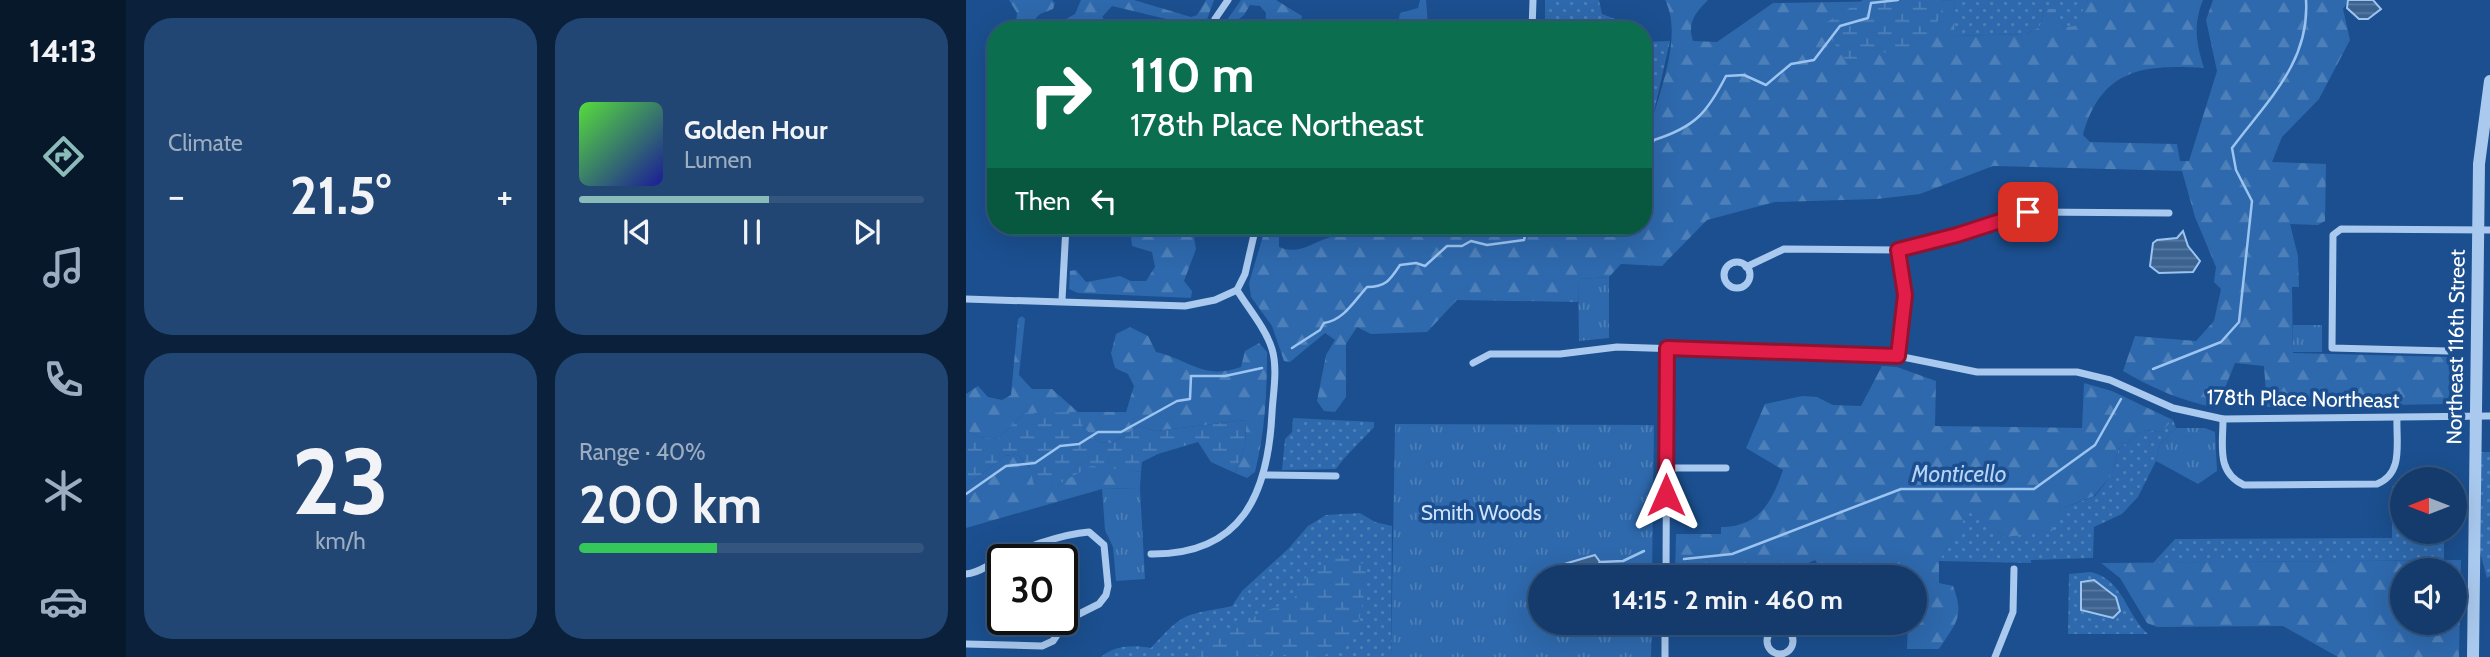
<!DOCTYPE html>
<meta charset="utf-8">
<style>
:root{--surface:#143b6b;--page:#214673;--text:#f1f3f6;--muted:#9dadc1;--line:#33557e;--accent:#8bbbb9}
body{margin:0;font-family:Cabin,sans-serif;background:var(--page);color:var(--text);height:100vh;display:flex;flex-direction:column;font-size:26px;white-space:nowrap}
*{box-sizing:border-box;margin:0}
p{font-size:23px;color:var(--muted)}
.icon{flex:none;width:38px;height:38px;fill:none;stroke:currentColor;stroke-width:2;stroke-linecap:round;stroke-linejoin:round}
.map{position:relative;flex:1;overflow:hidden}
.details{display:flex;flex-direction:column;gap:18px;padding:18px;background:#0b203b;width:840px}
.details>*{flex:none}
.top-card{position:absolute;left:21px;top:21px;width:665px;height:214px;border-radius:28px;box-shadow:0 7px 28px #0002,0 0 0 2px var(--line);background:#0b6e4f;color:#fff;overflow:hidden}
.needle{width:46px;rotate:270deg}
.tools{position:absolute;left:1424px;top:467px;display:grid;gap:14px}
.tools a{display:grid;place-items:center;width:77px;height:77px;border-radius:50%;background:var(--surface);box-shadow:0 7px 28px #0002,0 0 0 2px var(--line);font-size:35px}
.speed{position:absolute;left:21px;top:544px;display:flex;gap:14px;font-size:35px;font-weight:700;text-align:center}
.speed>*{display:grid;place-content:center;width:91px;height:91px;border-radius:50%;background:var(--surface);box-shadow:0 7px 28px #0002,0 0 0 2px var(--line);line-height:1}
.speed .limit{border:4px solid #111;border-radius:10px;background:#fff;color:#111}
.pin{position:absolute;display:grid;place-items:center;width:60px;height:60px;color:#fff;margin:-30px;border-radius:14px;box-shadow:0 4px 10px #0006}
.me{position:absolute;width:77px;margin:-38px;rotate:0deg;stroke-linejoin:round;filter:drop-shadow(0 0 5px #0008)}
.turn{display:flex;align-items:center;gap:24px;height:147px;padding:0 28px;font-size:32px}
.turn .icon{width:91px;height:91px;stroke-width:2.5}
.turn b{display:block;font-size:49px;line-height:60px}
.then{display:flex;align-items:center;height:66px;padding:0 28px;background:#0003;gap:14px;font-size:26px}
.big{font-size:52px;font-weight:700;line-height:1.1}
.details .widget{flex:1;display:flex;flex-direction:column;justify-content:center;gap:10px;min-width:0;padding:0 24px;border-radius:28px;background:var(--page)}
.details .dial{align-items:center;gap:0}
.dial b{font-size:91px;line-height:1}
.song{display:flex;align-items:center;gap:21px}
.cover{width:84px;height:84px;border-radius:10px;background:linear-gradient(135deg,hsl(110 70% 55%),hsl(240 70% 35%))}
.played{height:7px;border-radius:4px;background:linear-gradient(90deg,var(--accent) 55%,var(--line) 55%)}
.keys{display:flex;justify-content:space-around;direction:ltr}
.heat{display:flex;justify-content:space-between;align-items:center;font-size:38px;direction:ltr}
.charge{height:10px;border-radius:5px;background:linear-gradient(90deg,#34c759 40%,var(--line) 0)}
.details .tiles{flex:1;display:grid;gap:18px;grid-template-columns:repeat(2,1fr)}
.trip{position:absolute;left:562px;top:565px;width:399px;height:70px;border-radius:35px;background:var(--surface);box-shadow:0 7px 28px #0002,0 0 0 2px var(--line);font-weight:700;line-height:70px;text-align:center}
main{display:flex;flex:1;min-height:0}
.menu{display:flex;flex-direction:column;width:126px;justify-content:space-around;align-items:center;background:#08182b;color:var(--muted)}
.menu .icon{width:49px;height:49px}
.menu .current{color:var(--accent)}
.menu b{font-size:32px;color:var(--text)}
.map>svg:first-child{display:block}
</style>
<main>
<nav class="menu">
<b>14:13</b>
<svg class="icon current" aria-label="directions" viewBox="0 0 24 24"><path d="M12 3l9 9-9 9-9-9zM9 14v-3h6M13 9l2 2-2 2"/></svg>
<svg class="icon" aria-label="music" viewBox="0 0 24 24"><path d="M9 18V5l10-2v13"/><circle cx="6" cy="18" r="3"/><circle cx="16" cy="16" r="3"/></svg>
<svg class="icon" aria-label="phone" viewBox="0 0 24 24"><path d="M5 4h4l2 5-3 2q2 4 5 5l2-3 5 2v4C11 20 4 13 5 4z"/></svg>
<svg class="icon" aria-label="climate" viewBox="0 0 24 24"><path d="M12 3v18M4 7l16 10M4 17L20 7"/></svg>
<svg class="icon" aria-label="car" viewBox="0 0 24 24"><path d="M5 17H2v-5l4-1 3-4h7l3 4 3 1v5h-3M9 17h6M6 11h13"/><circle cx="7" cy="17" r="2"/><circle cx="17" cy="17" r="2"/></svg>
</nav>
<section class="details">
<div class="tiles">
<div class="widget"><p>Climate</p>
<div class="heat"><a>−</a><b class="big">21.5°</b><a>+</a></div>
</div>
<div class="widget">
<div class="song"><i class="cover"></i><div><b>Golden Hour</b><p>Lumen</p></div></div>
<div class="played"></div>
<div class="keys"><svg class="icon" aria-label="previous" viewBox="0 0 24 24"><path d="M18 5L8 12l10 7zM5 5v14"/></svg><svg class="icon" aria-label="pause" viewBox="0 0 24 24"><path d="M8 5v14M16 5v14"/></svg><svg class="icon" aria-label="next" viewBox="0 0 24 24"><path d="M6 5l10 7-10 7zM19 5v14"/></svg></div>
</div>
<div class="widget dial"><b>23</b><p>km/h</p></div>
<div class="widget"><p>Range · 40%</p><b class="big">200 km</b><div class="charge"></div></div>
</div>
</section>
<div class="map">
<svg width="1524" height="657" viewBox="0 0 1524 657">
<defs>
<pattern id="grass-dots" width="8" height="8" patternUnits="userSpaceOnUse" patternTransform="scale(1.75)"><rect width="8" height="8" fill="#2e69ad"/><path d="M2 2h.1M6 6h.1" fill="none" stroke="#4d80b9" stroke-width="1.8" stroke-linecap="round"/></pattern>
<pattern id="forest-firs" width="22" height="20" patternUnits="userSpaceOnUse" patternTransform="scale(1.75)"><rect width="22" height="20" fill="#2e69ad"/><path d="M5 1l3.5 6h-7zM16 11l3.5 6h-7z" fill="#4d80b9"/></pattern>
<pattern id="wetland-marsh" width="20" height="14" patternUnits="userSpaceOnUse" patternTransform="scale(1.75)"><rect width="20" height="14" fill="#2e69ad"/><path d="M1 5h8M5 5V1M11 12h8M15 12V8" fill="none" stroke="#4d80b9"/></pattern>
<pattern id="park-tufts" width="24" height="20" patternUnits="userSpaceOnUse" patternTransform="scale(1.75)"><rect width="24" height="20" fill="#2e69ad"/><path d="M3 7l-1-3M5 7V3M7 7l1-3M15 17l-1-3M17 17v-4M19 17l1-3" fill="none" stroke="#4d80b9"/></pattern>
<pattern id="water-rules" width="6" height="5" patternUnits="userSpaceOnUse" patternTransform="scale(1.75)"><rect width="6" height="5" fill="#3c6290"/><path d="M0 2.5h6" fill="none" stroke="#597aa1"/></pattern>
</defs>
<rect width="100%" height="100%" fill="#1b4f8f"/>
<!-- grass -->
<g fill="url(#grass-dots)">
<polygon points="579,0 633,0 636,14 649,19 648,30 579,30"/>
<polygon points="989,0 1122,0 1110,26 1098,27 1088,10 1078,10 1074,27 1060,34 987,36"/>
<polygon points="704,41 685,125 677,129 677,42"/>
<path d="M 327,418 L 408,422 L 408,427 C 394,443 382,452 370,469 L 316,470 L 319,439 L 326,432 Z"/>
<polygon points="1207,420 1210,428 1194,444 1190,461 1172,497 1156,514 1128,527 1127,558 1065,560 1065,563 973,561 1003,511 1040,537 1092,510 1129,496 1146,474 1152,450 1177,430 1195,432"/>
<polygon points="1515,452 1524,452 1524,576 1521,578 1514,552"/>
<polygon points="1426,486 1437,486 1437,532 1478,532 1478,560 1187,563 1209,539 1426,538"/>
<path d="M 394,513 L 409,522 L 426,526 L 425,657 L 135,657 C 149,645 168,645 185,648 C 220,610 218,616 266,606 L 276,591 L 323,548 L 342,526 L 360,515 Z"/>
<path d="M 1125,572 C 1157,579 1160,615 1182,634 L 1102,634 L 1103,574 Z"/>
</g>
<!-- forest -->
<g fill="url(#forest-firs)" fill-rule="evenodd">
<polygon points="43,0 86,0 89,3 87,9 74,14 58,30 49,30 51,13"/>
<polygon points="115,0 168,0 225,17 231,15 240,0 248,0 238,28 146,6 136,17 148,30 107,30 100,19 109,14"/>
<path d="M 275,0 L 310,0 L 336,16 C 332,34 313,30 299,30 L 300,13 L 294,6 L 284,5 L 278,15 L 269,22 L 269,30 L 259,30 L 261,20 Z"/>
<polygon points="454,0 460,0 462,24 449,30 431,30 434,13 452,8"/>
<path d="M 699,0 L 742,0 C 729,13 721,23 727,41 L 751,42 L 807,3 L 989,0 L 988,36 L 1060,34 L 1074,27 L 1078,9 L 1088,9 L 1098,27 L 1109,26 L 1122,0 L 1237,0 C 1227,25 1230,42 1238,68 C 1177,64 1135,69 1117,135 L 1124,142 L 1211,144 L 1214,161 L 1223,161 L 1251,71 L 1240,20 L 1247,0 L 1383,0 L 1377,9 L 1384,40 L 1353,99 L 1316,137 L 1306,162 L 1360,164 L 1359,221 L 1352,225 L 1324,224 L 1332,256 L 1333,287 L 1326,287 L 1327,353 L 1484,357 L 1483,404 L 1301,407 L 1298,366 L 1269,363 L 1251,408 C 1216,401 1188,389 1157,371 L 1169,336 L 1230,341 L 1248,321 L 1255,289 L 1248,282 L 1250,267 L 1229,217 L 1216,171 L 1027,166 L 954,194 L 911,199 L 809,202 L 741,220 L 696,266 L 655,264 L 643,277 L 612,279 L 612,302 L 491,300 L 461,332 L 405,334 L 391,327 L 380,344 L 380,397 L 369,412 L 358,411 L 351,401 L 360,355 L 369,340 L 359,333 L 324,362 L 318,361 L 306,326 L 285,297 L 283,283 L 300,226 L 313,226 L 313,247 C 334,256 348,241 368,236 L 370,226 L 384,226 L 393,231 L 403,226 L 677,226 L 677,129 L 685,125 C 694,89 717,35 699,0 Z"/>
<polygon points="164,226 226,226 230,249 218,281 226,291 225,298 112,293 103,289 104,271 110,270 120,282 154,276 165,281 180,281 189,267 186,252 166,246"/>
<path d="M 56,316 L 59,319 L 53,375 L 66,389 L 86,389 L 112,412 L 160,412 L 168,386 L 162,374 L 149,368 L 145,353 L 150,334 L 164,327 L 182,336 L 190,352 C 227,361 236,380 275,367 L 279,351 L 293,343 L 301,352 C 301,392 299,433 289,472 L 281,478 L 269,473 L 279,445 L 280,420 L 189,431 L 173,426 L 146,443 L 132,442 L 117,427 L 59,413 L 31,439 L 13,437 L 0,430 L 0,394 L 12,386 L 22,397 L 36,400 L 45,395 L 52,319 Z"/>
<path d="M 916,366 L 931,367 L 970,381 L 969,426 L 1116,428 L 1118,383 L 1146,391 L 1207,420 L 1195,432 L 1177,430 L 1152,450 L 1146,474 L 1128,496 L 1092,510 L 1086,531 L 1040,537 L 1003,512 L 973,561 L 973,583 L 987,586 C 999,617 990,623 973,649 L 941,649 L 942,623 L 948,623 L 948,578 L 860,577 L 849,560 L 811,577 L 709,577 L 710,534 L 755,534 L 755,527 C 793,527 806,502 817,470 L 780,448 L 799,404 L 836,396 L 851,397 L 867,405 L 895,406 Z"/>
<polygon points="51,454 84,489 125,465 175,472 174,488 136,489 0,528 0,486 39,456"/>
<path d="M 1495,560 L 1493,657 L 1372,657 L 1317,626 L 1191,627 L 1181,623 L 1154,578 L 1135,563 ZM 1437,570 L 1489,570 L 1489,623 L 1437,623 Z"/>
</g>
<!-- wetland -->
<g fill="url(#wetland-marsh)">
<path d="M 897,0 L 976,0 C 979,22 957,42 939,51 C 932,55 919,52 911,52 L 889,74 L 856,25 Z"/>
<polygon points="112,412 117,427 132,442 146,443 173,426 189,431 280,420 279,445 269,473 245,462 232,442 192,454 176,462 175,472 125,466 84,489 68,486 64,467 51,454 39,456 0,486 0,430 13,437 31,439 59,413"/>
<path d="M 374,555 L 400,565 C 397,606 398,652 347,657 C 332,657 317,653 303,655 C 279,656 256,657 232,657 L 229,648 L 245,633 L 268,630 L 293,614 L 327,600 L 342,574 Z"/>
</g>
<!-- park -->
<g fill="url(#park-tufts)">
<polygon points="643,277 643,338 613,341 612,279"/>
<rect x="1327" y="325" width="29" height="27"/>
<polygon points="429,424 688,425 686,577 574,578 574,623 686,623 685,657 425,657"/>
<polygon points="1210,428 1239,428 1249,432 1251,471 1232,484 1190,461 1194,444"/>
<polygon points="174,488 179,579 150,581 147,547 139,530 136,489"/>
</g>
<!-- water -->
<g fill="url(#water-rules)" stroke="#9cc4f0" stroke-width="2">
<polygon points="1382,0 1407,0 1415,9 1402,19 1393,19 1381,8"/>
<polygon points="1217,231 1222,246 1234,261 1227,272 1193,273 1184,266 1187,243 1191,240 1211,238"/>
<polygon points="629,555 634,562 625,573 641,577 584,577 582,573 595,565"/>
<polygon points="1128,580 1150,597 1154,611 1147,618 1115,610 1115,582"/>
</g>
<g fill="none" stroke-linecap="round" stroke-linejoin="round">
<!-- stream -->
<g stroke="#9cc4f0" stroke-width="2.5">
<path d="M 677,163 L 688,140 C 729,127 741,113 760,76 L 778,75 L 800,85 L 825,64 L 848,60 L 874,26 L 902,18 L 905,3 L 932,0"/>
<path d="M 326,348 L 354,330 L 358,323 C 377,321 389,300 401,287 C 420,287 424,280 434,265 L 450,263 L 459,266 L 481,246 L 496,246 L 505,241 L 521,245 L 558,240 L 561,226"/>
<path d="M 1187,369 L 1255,342 L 1273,322 L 1286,201 L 1270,170 L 1266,148 C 1301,101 1344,62 1340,0"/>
<polyline points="0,494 40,466 69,463 94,446 113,444 132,432 155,432 211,401 224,399 225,376 259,376 296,368"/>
<polyline points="718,559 766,554 935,489 1068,489 1129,445 1155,399"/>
<polyline points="634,562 657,561 678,551"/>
</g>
<!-- minor -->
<g stroke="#a9c9ee" stroke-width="7">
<polyline points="246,30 249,19 262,0"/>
<polyline points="566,30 567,0"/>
<polyline points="932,250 939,295 932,356"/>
<circle cx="771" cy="275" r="13"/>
<polyline points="780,267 818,249 932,250 991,235 1061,212 1203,213"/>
<polyline points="0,299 219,306 249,300 271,290"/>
<polyline points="96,300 100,226"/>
<polyline points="1481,351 1366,348 1367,235 1375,229 1524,230"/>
<polyline points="507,363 524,354 594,354 651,347 932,356 1011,372 1111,372 1144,380 1207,408 1257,419 1524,416"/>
<path d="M 1257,419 C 1257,446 1250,472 1278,485 L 1411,484 C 1438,473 1430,443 1431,418"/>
<polyline points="701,468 760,468"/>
<polyline points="299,475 370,476"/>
<path d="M 185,554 C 276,555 302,494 306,413 C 307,393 312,369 306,349 C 300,329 282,308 271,290 L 279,274 L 290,226"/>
<path d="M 0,574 C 13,573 18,567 29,562 C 53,549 96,534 123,532 L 138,545 L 142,586 L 140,595 L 133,604 L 101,620 L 87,641 L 76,646 L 0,644"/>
<polyline points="700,578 701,348"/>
<circle cx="814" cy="641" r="13"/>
<polyline points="699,657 699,623"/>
<polyline points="1029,657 1047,612 1048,569"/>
</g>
<!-- tertiary -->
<polyline stroke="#a9c9ee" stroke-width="12" points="1507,657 1513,164 1524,81"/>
</g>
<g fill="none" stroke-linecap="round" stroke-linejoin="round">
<!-- route casing -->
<g stroke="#92132f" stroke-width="18">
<polyline id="route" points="700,495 701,348 932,356 939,295 932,250 991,235 1062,212"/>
</g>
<!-- route -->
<use href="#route" stroke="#e11d48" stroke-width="12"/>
</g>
<g text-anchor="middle" stroke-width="7" stroke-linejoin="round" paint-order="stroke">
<!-- street labels -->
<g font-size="21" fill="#fff" stroke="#1b4f8f">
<text transform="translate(1490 347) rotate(-89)" y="7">Northeast 116th Street</text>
<text transform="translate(1337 399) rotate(1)" y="7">178th Place Northeast</text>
</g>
<!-- park labels -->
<g font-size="21" fill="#cfe3fa" stroke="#1b4f8f">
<text x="515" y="520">Smith Woods</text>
</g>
<!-- water labels -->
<g font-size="23" font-style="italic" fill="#b5d3f5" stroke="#1b4f8f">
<text x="993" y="482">Monticello</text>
</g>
</g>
</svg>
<div class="tools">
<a><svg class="needle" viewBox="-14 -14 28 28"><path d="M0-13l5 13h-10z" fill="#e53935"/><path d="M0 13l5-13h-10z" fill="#9dadc1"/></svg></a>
<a><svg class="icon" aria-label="sound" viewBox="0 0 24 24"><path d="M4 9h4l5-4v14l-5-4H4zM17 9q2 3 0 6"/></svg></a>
</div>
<div class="speed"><div class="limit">30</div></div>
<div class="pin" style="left:1062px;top:212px;background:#d93025"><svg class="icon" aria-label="arrive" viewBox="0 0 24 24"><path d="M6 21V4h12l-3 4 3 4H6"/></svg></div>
<svg class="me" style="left:700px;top:495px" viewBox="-20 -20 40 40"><path d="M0-17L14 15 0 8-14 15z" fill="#e11d48" stroke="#fff" stroke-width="4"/></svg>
<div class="trip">14:15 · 2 min · 460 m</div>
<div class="top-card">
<div class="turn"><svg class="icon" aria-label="right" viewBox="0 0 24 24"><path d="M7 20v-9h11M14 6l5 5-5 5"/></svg><div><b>110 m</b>178th Place Northeast</div></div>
<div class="then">Then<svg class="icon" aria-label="left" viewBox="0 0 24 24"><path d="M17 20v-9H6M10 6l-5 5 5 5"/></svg></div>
</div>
</div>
</main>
